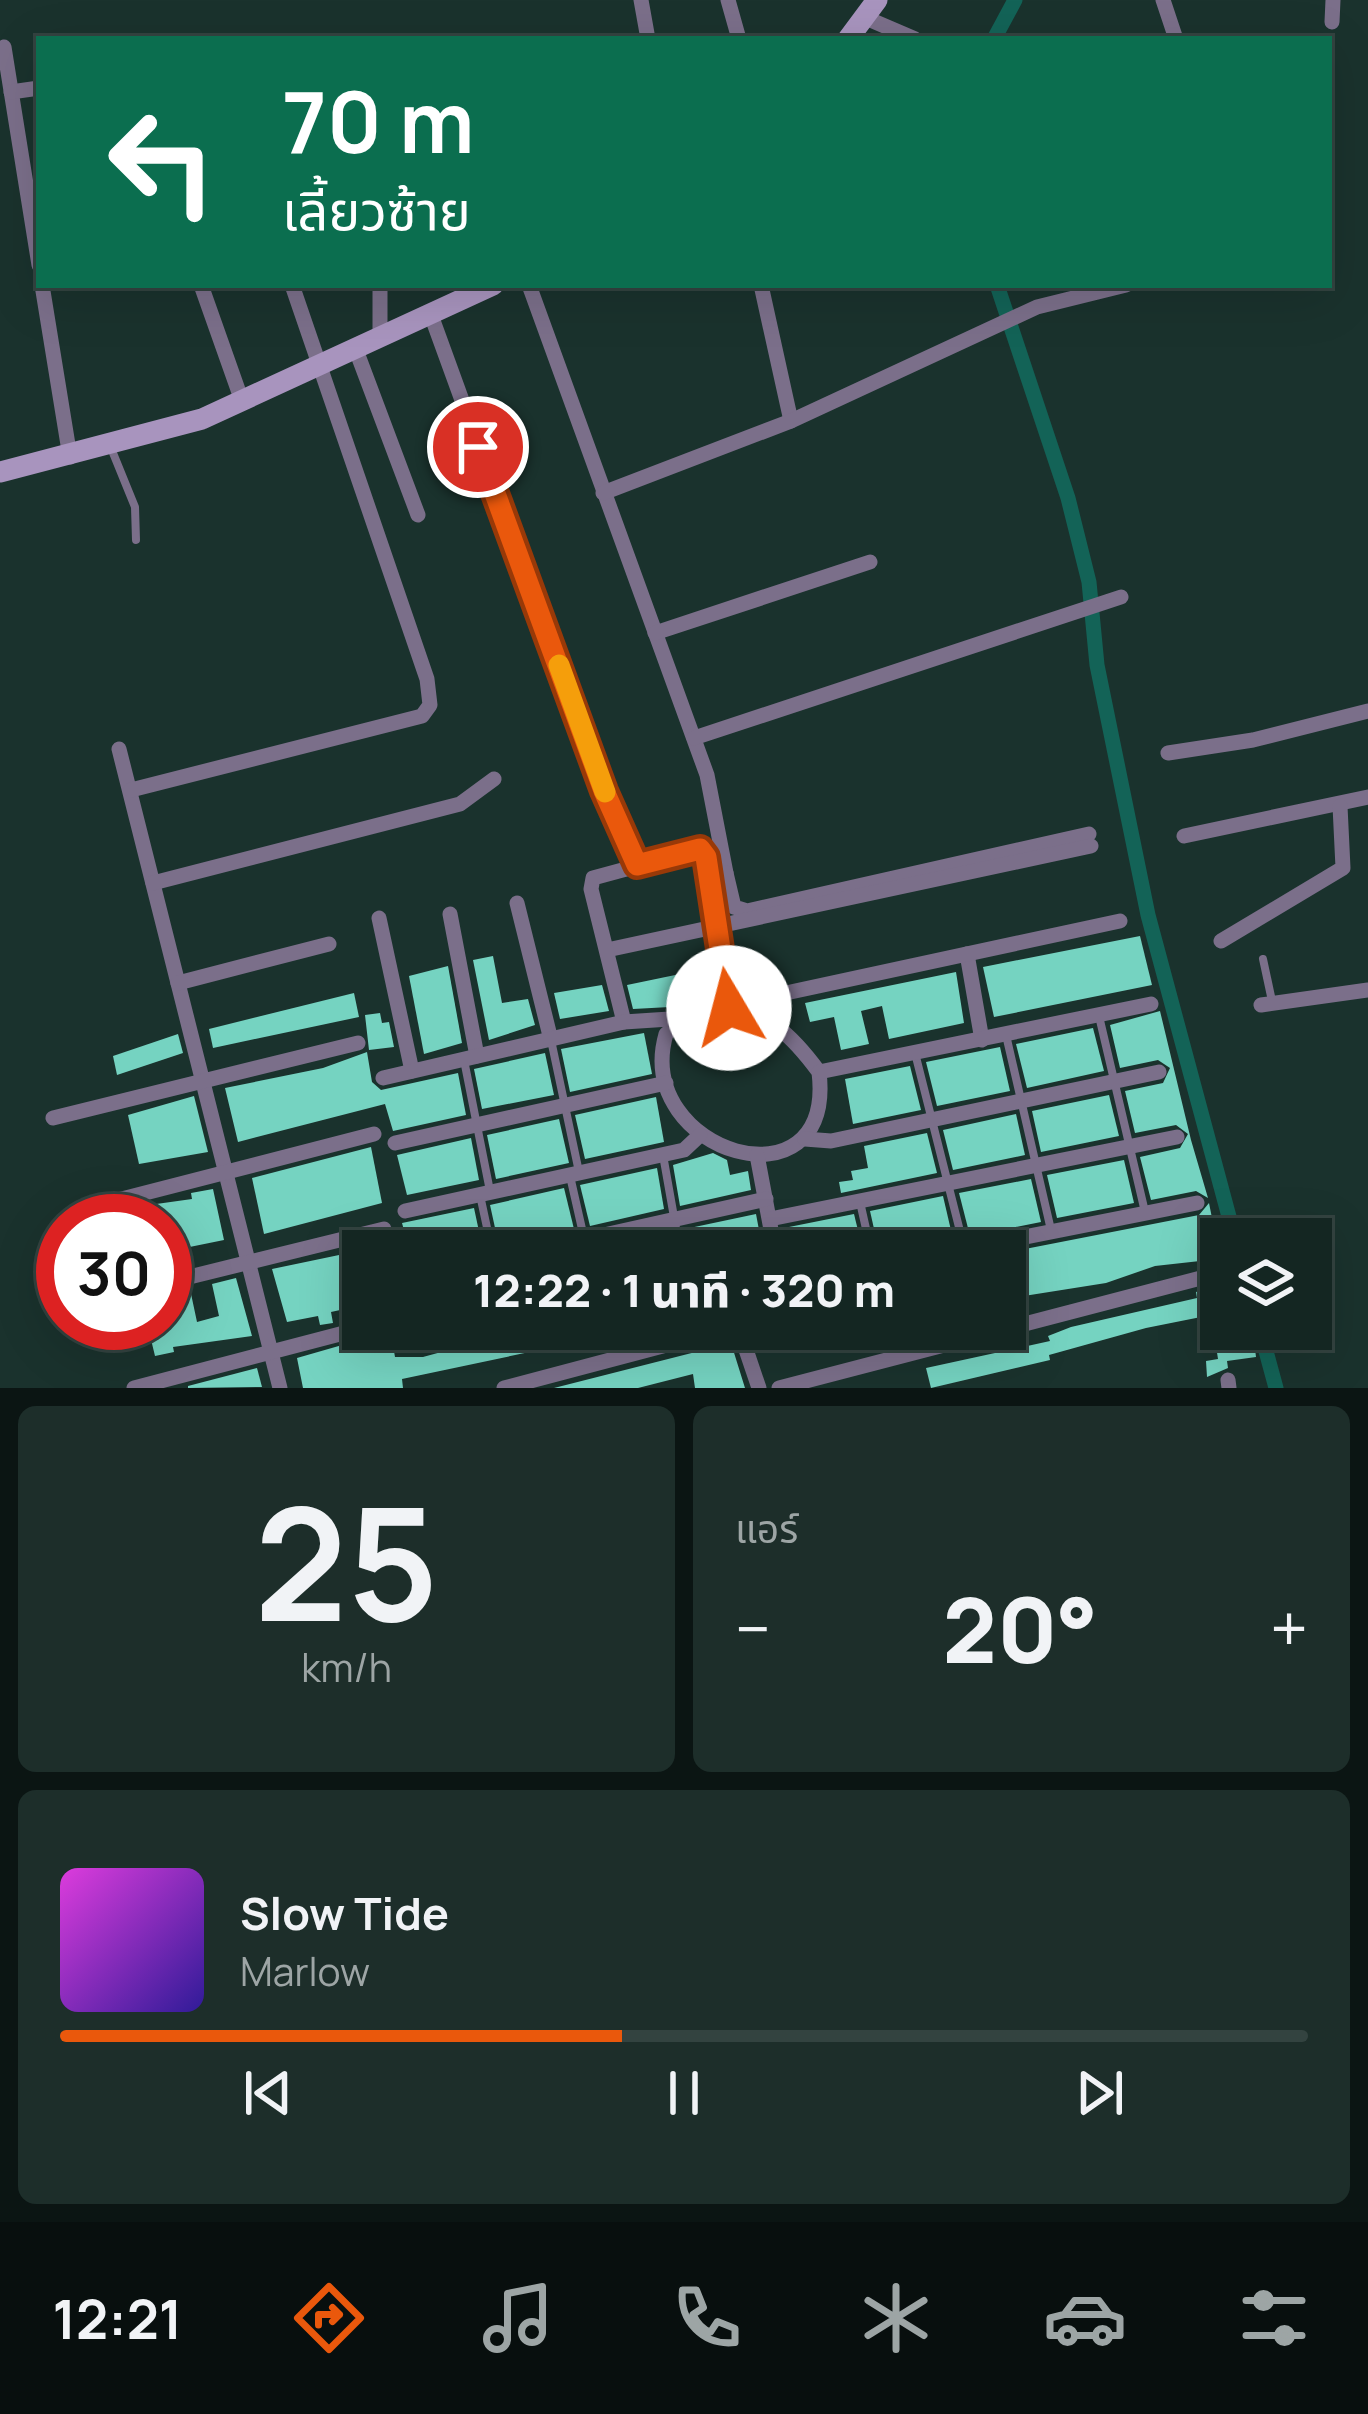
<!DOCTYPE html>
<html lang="th">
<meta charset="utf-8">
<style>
:root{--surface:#142622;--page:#1d2e2a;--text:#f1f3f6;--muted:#9da5a5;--line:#334340;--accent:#ea580c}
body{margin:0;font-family:Manrope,"Noto Sans Thai",sans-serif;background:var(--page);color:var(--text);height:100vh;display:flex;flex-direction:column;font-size:45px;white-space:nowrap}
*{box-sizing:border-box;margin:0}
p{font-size:39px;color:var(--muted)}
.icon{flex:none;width:66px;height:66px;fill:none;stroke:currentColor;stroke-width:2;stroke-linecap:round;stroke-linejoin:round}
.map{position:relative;height:1388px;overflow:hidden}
.details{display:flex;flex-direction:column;gap:18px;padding:18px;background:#0b1513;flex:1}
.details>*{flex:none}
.guide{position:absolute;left:36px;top:36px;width:1296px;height:252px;border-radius:0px;box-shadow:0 12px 48px #0002,0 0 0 3px var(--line);background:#0b6e4f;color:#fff;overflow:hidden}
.buttons{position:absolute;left:1200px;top:1218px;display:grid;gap:24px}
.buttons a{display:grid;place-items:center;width:132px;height:132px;border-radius:0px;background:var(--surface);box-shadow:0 12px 48px #0002,0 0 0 3px var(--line);font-size:60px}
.speed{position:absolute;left:36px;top:1194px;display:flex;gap:24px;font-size:60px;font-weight:700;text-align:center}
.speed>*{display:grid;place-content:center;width:156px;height:156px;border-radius:50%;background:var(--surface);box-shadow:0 12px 48px #0002,0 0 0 3px var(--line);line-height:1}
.speed .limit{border:18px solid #d22;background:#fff;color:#111}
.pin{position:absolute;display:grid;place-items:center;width:102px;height:102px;color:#fff;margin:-51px;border:6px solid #fff;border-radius:50%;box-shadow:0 3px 12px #0007}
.me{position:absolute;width:132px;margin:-66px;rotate:352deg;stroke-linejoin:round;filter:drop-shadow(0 0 9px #0008)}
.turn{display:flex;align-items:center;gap:42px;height:252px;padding:0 48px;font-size:54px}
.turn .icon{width:156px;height:156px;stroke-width:2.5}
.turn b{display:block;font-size:84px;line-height:102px}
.big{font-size:90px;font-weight:800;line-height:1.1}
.details .card{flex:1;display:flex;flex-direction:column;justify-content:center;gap:18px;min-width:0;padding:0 42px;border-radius:18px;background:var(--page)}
.details .dial{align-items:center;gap:0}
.dial b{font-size:156px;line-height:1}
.song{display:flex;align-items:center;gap:36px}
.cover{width:144px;height:144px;border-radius:18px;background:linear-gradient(135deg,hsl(300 70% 55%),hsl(250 70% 35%))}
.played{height:12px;border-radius:6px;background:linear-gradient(90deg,var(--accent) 45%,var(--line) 45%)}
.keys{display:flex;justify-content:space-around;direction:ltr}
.heat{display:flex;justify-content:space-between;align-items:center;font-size:66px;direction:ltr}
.details .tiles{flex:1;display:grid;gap:18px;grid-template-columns:1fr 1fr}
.card:last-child{grid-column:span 2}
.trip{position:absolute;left:342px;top:1230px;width:684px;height:120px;border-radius:0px;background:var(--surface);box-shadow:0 12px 48px #0002,0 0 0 3px var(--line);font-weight:800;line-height:120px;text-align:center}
.dock{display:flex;height:192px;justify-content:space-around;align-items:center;background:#080f0e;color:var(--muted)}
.dock .icon{width:84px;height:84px}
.dock .on{color:var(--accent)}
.dock b{font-size:54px;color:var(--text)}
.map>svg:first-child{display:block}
</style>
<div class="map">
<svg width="1368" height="1388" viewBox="0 0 1368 1388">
<rect width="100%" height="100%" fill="#1a322d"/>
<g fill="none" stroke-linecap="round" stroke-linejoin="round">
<!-- canal -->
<g stroke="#136357" stroke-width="15">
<polyline points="994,39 1015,0"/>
<polyline points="997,285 1068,498 1089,582 1097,665 1148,915 1235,1239"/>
<polyline points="1260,1329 1276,1388"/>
</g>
</g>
<!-- building -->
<g fill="#75d3c1">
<polygon points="1140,936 1152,985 994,1017 983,967"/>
<polygon points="493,956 502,1003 528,999 535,1025 489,1040 473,960"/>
<polygon points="448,966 462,1043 424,1054 409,976"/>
<polygon points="709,968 712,993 668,999 670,1007 633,1009 627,985"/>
<polygon points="956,972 964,1023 889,1039 882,1006 861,1011 869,1044 841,1050 834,1017 810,1022 805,1003"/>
<polygon points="602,985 609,1011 560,1019 554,993"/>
<polygon points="354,993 359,1017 213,1048 209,1029"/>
<polygon points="1160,1011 1191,1140 1208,1198 1196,1191 1151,1200 1140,1157 1180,1148 1188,1134 1176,1125 1135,1133 1125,1091 1163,1083 1170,1068 1158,1060 1120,1068 1110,1025"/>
<polygon points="380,1013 382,1023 389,1022 394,1047 369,1050 365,1015"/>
<polygon points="1093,1028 1104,1071 1027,1088 1016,1044"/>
<polygon points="644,1033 652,1074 570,1092 561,1049"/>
<polygon points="178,1034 183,1053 117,1075 113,1056"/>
<polygon points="1000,1047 1010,1091 937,1106 926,1062"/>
<polygon points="367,1052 372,1082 381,1090 458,1073 466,1115 393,1131 385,1104 238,1142 225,1088 323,1068"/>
<polygon points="545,1053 554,1095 482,1109 474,1069"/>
<polygon points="910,1066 921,1110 853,1124 845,1079"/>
<polygon points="1109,1095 1119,1136 1041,1152 1032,1111"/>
<polygon points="194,1096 208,1152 139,1164 128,1115"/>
<polygon points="656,1097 664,1142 585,1159 575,1115"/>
<polygon points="1016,1114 1025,1155 953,1170 943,1130"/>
<polygon points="559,1119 569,1163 496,1179 487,1135"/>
<polygon points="927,1133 937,1173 841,1193 839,1182 853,1180 851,1171 868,1168 864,1146"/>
<polygon points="471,1138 479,1180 407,1195 397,1155"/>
<polygon points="371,1147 382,1203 264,1234 252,1178"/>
<polygon points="713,1153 727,1160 730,1175 748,1171 751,1190 680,1206 673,1165"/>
<polygon points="1124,1160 1134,1203 1057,1218 1047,1175"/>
<polygon points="657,1168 664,1209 590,1226 580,1185"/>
<polygon points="1031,1179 1041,1222 970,1236 959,1193"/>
<polygon points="564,1188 574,1229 499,1246 490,1205"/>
<polygon points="213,1189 224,1240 165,1252 165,1221 144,1221 142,1206 192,1199 191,1193"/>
<polygon points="943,1196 953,1239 908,1251 879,1251 870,1211"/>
<polygon points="1209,1203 1214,1228 1204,1231 1209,1260 1155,1266 1106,1283 1005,1299 1005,1253 1199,1215"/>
<polygon points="474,1208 483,1250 373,1251 372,1244 405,1234 402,1223"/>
<polygon points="756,1214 763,1251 688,1251 685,1229"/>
<polygon points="854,1214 863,1251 794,1250 789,1227"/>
<polygon points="668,1233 672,1251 595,1251 595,1249"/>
<polygon points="363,1250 363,1305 331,1312 333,1323 320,1325 318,1316 287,1322 272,1269"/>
<polygon points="236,1278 252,1336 173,1347 174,1352 155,1356 147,1323 165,1323 165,1295 190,1289 197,1322 219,1316 212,1284"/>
<polygon points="1217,1286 1221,1313 1146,1328 1049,1355 1050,1360 931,1388 926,1368 1050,1341 1048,1336 1071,1327 1197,1298 1196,1292"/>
<polygon points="526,1329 615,1329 615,1334 402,1379 403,1388 303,1388 297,1358 370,1337 391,1334 395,1357 423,1357"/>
<polygon points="1254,1341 1256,1357 1227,1361 1228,1368 1207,1377 1206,1361 1218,1359 1216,1346"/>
<polygon points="731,1343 745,1388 695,1388 693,1374 638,1388 554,1388"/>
<polygon points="257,1368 262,1387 188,1388 188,1386"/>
</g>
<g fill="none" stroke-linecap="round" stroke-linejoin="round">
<!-- lane -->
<g stroke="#7b6f8a" stroke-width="8">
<polyline points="111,448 135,507 136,540"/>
<polyline points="1263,959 1272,1001"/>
<polyline points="1099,1016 1145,1212"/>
<polyline points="1006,1035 1051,1230"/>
<polyline points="551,1040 579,1172"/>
<polyline points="915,1053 964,1247"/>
<polyline points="464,1060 490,1191"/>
<polyline points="663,1155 680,1251"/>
<polyline points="570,1176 587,1251"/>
<polyline points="480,1195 492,1251"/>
<polyline points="860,1202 871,1251"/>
</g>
<!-- street -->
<g stroke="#7b6f8a" stroke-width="15">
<polyline points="641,0 648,39"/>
<polyline points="728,0 739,39"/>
<polyline points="1163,0 1176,39"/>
<polyline points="866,18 915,39"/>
<polyline points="1332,22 1333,0"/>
<polyline points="4,47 39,265"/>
<polyline points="11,92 39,88"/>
<polyline points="42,285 70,457"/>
<polyline points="201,285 242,401"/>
<polyline points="380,285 380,338"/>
<polyline points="529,285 707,775 726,873 710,875 729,1008"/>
<polyline points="761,285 791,421"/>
<polyline points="431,315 604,791 637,865"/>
<polyline points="356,350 418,515"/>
<polyline points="603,493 791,421 1037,307 1126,285"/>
<polyline points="655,633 870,562"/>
<polyline points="694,738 1121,597"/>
<polyline points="119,749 280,1388"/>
<polyline points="1168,753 1253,740 1368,711"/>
<polyline points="131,790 422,716 430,705 427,679 292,285"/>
<polyline points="1184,836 1368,797"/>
<polyline points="726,873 734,907 747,911 1089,834"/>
<polyline points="153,883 460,804 494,779"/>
<polyline points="517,903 551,1040"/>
<polyline points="450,914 477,1056"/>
<polyline points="379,918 412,1071"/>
<polyline points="1221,941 1343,868 1340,806"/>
<polyline points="607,950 1091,846"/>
<polyline points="967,954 982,1040"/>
<polyline points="178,983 329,944"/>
<polyline points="1261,1005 1368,990"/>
<path d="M 720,1008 C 765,1007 794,1038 819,1072 C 836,1214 632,1153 666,1034 L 686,1018 Z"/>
<polyline points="750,1009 772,996 1120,921"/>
<polyline points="624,1022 591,889 593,878 700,849 710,875"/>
<polyline points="819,1072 1151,1004"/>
<polyline points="383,1078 624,1022 685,1018"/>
<polyline points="53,1118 358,1043"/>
<polyline points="805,1139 831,1141 1159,1072"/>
<polyline points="395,1143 666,1083"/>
<polyline points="757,1155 775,1251"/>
<polyline points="75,1211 374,1134"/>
<polyline points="405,1211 684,1150 700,1135"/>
<polyline points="770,1219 1177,1137"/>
<polyline points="532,1251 766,1199"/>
<polyline points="954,1251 1197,1203"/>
<polyline points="165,1283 384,1229"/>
<polyline points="739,1329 759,1388"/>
<polyline points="421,1345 485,1329"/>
<polyline points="1228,1380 1229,1388"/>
<polyline points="134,1388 363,1328"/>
<polyline points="504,1388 727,1329"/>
<polyline points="779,1388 1220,1273"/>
</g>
<!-- secondary -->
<g stroke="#a894be" stroke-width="21">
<polyline points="848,39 877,0"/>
<polyline points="0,472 202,419 493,285"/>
</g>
</g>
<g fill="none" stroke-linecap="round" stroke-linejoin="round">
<!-- route casing -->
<g stroke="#983908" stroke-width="30">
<polyline id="route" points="478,447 604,791 637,865 700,849 706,857 729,1008"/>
</g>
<!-- route -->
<use href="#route" stroke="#ea580c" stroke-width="21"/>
<!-- slow -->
<polyline stroke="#f59e0b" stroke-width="21" points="559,665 605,792"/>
</g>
</svg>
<div class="buttons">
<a><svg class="icon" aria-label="layers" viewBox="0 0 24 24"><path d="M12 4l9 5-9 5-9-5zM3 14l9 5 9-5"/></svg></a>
</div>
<div class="speed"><div class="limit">30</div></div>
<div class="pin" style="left:478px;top:447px;background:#d93025"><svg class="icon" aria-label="arrive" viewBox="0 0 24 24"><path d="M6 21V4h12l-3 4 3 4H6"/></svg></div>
<svg class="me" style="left:729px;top:1008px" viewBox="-20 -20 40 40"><circle r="19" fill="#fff"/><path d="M0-13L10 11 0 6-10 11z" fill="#ea580c"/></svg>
<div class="trip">12:22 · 1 นาที · 320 m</div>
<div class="guide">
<div class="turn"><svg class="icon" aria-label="left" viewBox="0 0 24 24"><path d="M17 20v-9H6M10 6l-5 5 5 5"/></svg><div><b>70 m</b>เลี้ยวซ้าย</div></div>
</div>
</div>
<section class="details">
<div class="tiles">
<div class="card dial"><b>25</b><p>km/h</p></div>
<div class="card"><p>แอร์</p>
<div class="heat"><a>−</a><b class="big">20°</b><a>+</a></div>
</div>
<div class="card">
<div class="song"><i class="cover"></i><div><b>Slow Tide</b><p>Marlow</p></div></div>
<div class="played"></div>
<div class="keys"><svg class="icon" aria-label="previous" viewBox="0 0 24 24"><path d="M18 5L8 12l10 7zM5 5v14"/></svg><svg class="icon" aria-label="pause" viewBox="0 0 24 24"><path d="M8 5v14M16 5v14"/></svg><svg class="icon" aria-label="next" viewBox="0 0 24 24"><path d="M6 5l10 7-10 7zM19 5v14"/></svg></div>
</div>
</div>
</section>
<nav class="dock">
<b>12:21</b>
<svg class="icon on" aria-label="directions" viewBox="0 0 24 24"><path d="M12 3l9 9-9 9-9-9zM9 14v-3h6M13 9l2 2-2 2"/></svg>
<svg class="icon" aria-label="music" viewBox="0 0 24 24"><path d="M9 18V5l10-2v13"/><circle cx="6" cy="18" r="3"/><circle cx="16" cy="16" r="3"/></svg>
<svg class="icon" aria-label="phone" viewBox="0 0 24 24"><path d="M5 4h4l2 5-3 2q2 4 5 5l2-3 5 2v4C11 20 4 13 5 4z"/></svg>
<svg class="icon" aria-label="climate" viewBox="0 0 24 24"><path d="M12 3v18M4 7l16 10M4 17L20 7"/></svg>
<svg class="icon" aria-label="car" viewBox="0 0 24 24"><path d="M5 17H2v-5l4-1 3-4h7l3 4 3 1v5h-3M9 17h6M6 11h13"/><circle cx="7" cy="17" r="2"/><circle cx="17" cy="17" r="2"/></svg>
<svg class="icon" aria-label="filters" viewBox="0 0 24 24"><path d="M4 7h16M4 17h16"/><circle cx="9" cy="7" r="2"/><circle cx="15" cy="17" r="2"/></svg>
</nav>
